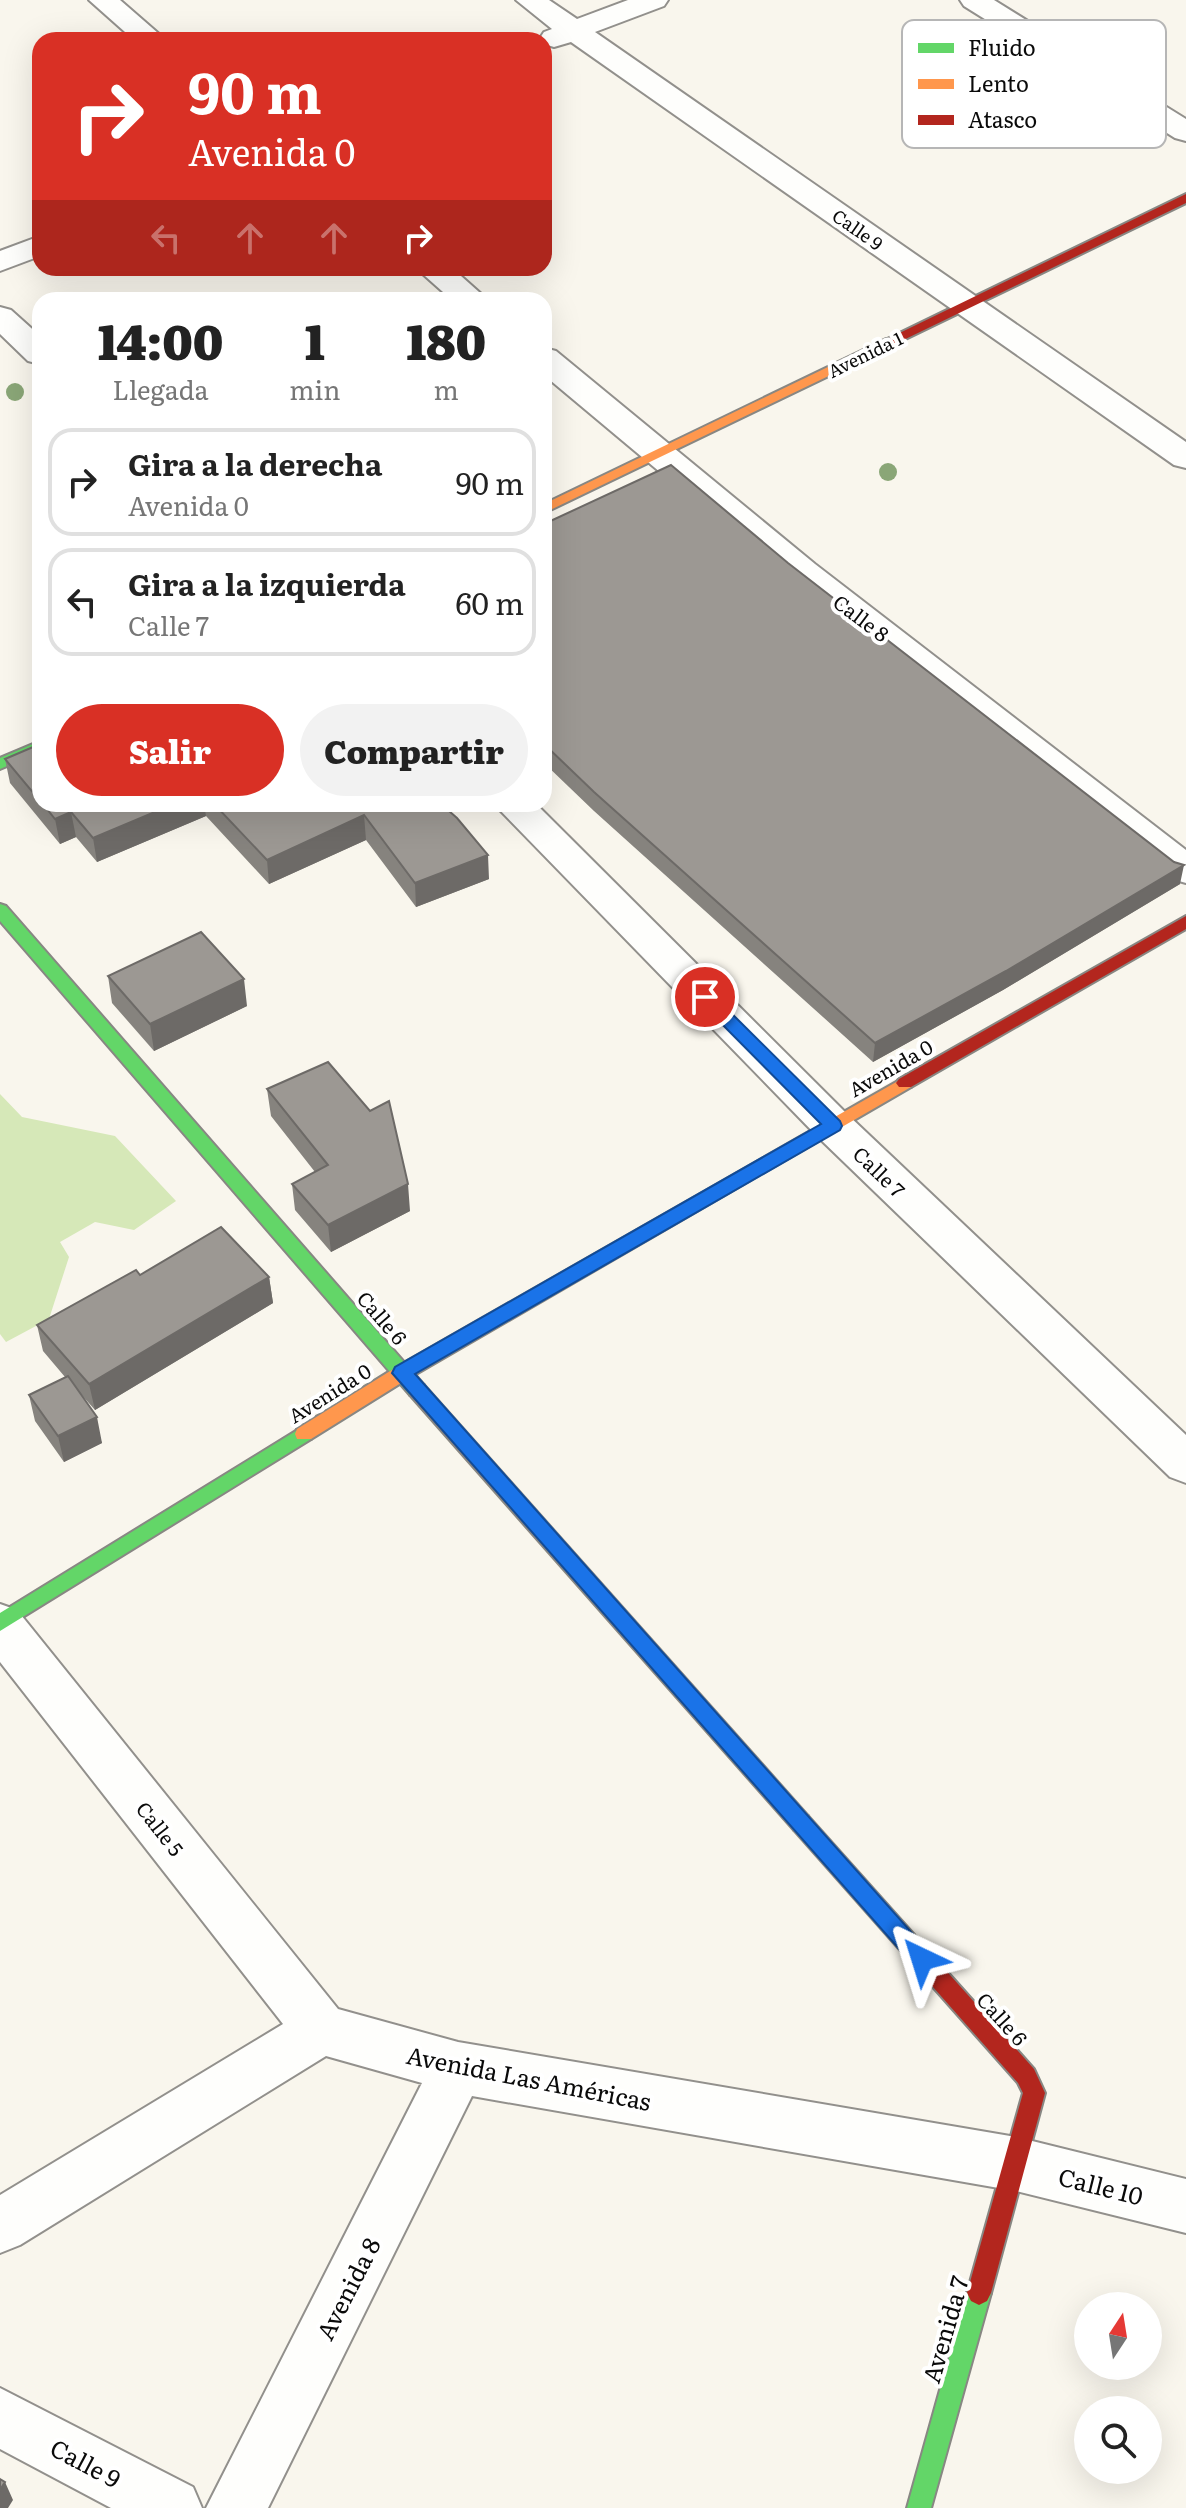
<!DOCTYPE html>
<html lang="es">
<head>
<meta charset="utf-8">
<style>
	:root { --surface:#fff; --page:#f2f2f2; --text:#222; --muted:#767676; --line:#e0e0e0; --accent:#d93025 }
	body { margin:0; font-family:Literata,serif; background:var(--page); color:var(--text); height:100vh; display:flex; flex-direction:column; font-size:30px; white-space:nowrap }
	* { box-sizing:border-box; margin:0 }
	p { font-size:26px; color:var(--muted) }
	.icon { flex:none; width:44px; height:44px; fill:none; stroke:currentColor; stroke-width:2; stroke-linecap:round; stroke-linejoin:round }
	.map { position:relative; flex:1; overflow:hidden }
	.details { position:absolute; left:32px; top:292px; width:520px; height:520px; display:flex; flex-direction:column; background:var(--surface); border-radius:24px; box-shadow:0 8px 32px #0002 }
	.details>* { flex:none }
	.guide { position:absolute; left:32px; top:32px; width:520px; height:244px; border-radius:24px; box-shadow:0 8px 32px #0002; background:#d93025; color:#fff; overflow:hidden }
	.needle { width:52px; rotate:12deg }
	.tools { position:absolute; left:1074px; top:2292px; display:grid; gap:16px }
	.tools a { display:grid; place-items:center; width:88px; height:88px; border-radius:50%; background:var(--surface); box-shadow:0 8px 32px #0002; font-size:40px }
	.pin { position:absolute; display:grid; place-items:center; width:68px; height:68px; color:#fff; margin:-34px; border:4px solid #fff; border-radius:50%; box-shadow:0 2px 8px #0007 }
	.me { position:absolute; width:88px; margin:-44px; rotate:319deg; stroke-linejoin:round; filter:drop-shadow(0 0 6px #0008) }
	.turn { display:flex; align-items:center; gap:28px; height:168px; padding:0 24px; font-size:36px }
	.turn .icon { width:104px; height:104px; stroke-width:2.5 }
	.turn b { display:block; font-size:56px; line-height:68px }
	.lanes { display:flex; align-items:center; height:76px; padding:0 24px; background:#0003; justify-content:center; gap:40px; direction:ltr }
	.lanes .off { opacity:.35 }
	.eta { display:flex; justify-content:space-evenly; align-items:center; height:136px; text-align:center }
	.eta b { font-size:48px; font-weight:800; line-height:56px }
	.primary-button { display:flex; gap:16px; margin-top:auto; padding:16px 24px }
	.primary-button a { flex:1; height:92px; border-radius:48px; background:var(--accent); color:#fff; font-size:32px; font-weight:800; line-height:92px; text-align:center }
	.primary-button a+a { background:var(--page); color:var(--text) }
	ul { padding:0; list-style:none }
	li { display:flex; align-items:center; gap:24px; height:108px; margin:0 16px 12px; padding:0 8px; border:4px solid var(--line); border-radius:24px }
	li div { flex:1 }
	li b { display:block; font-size:30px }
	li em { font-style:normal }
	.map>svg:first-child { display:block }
</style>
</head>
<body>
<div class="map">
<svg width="1186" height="2508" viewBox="0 0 1186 2508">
	<rect width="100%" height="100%" fill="#f9f6ed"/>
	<!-- forest -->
	<path fill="#d6e8b8" d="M0,1094L22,1117L115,1136L176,1201L134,1230L95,1222L60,1242L69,1257L49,1319L6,1342L0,1334Z"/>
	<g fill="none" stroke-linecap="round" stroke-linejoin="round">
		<defs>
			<path id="street" d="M89,0H120L166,40H134Z
				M516,0H549L577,19L628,0H668L664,6L595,32L1186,442V468L1174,465L571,42L554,47L544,44V40L540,38L544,32L552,29Z
				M960,0H994L1186,119V141L1175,138L964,6Z
				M40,236V256L0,271V251Z
				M416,268H452L488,300H452Z
				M0,307L11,310L40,336V364L28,361L0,334Z
				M544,348L556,351L815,564L1186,850V883L1172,879L789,580L544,375Z
				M494,804H536L848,1115L1186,1435V1483L1170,1477L818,1137Z
				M0,1604L17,1610L338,2009L458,2042L1016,2137L1186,2179V2233L1016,2191L472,2096L268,2508H206L422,2083L326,2056L20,2245L0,2253V2195L283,2024L0,1662Z
				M0,2388L193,2487L202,2508H111L0,2449Z"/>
			<path id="fast" d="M40,741V752L0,769V758Z
				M0,904L6,906L424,1385L426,1390L424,1395H410L0,921Z
				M304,1426L311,1429L313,1434L311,1439L0,1631V1613Z
				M979,2281L987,2285L991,2293L931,2508H907L967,2293L971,2285Z"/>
			<path id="slow" d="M886,339L891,340V346L544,513V504Z
				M905,1077L911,1079L914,1083L911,1087L409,1378L311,1439H297L295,1434L297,1429L395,1368Z
				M417,1383L424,1385L808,1816L811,1823L808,1830L801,1832L794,1830L410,1395L408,1390L410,1385Z"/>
			<path id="jam" d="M1186,194V203L891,346H881L879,343Z
				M1186,916V929L911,1087H899L896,1083L899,1079Z
				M801,1814L808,1816L1034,2069L1045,2093L991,2293L987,2301L979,2305L971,2301L967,2293L1023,2093L1018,2083L794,1830L791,1823L794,1816Z"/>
		</defs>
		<!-- street casing -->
		<use href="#street" stroke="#92908c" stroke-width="4"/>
		<!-- fast casing -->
		<use href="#fast" stroke="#888783" stroke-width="4"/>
		<!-- slow casing -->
		<use href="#slow" stroke="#888783" stroke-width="4"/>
		<!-- jam casing -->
		<use href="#jam" stroke="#888783" stroke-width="4"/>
		<!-- street -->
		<use href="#street" fill="#fefefc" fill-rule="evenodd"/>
		<!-- fast -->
		<use href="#fast" fill="#63d668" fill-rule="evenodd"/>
		<!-- slow -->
		<use href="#slow" fill="#ff974d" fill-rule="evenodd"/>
		<!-- jam -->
		<use href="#jam" fill="#b3261e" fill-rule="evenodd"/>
	</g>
	<!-- trees -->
	<g fill="#8aa677">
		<circle cx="15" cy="392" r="9"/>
		<circle cx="888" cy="472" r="9"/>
	</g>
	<!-- wall -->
	<path fill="#86837e" d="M544,524L1180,884L1003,990L873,1062L594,811L544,763Z
		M40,744V804H441L489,879L416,907L366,840L269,884L206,816L97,862L76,837L60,844L10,783L5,759Z
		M108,976L247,1006L154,1051L112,1003Z
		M267,1089L410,1211L331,1252L295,1210L292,1184L315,1172L271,1116Z
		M140,1275L269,1277L273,1303L95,1410L80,1393L102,1443L64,1462L35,1421L29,1395L65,1377L43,1351L37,1325Z"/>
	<!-- shaded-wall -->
	<path fill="#6d6a67" d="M174,804H204L206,816L97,862L93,838Z
		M71,812L76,837L60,844L55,819Z
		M364,815L366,840L269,884L267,860Z
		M488,855L489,879L416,907L415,883Z
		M1184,865L1180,884L1003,990L873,1062L875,1043Z
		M244,979L247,1006L154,1051L150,1024Z
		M408,1184L410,1211L331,1252L328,1225Z
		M269,1277L273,1303L95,1410L89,1384Z
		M97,1417L102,1443L64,1462L58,1436Z
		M5,2482L13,2500L8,2508H0V2490Z"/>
	<!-- building -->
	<path fill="#9c9893" stroke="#6d6a67" stroke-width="2" d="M671,465L788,563L1174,862L1184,865L1006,971L875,1043L594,792L544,744V524Z
		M40,744V801L5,759Z
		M43,804H174L93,838L71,812L55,819Z
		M214,804H441L457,818L488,855L415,883L364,815L267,860Z
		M201,932L244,979L150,1024L108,976Z
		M328,1062L370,1111L389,1101L408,1184L328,1225L292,1184L328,1165L267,1089Z
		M221,1227L269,1277L89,1384L37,1325L136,1270L140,1275Z
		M68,1376L97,1417L58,1436L29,1395Z
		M0,2479L5,2482L0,2490Z"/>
	<!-- route -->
	<path fill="#1a73e8" stroke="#114b97" stroke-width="2" d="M705,991L711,993L840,1121L842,1126L840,1130L415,1374L929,1952L933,1959L929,1966L922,1969L914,1966L392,1373L395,1367L821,1124L699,1001L697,997L699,993Z"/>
	<g text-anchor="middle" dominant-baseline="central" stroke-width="8" stroke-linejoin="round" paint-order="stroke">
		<!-- far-street labels -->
		<g font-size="18" fill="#0a0a0a" stroke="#fff">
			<text transform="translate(858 229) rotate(35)">Calle 9</text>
			<text transform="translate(865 354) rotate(-26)">Avenida 1</text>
		</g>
		<!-- street labels -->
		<g font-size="20" fill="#0a0a0a" stroke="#fff">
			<text transform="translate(862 617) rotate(37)">Calle 8</text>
			<text transform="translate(890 1067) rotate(-30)">Avenida 0</text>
			<text transform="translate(880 1171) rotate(44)">Calle 7</text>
			<text transform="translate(383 1317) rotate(49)">Calle 6</text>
			<text transform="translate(329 1392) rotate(-32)">Avenida 0</text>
			<text transform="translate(161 1828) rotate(52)">Calle 5</text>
			<text transform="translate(1003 2018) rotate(48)">Calle 6</text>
		</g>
		<!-- near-street labels -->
		<g font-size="24" fill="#0a0a0a" stroke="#fff">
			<text transform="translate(529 2077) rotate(11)">Avenida Las Américas</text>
			<text transform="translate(1101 2185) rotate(14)">Calle 10</text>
			<text transform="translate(347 2288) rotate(-63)">Avenida 8</text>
			<text transform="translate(944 2329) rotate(-74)">Avenida 7</text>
			<text transform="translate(86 2462) rotate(28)">Calle 9</text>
		</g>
	</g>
	<!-- legend -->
	<rect x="902" y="20" width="264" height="128" rx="12" fill="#fff" stroke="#b6b6b6" stroke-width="2"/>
	<rect x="918" y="43" width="36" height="10" fill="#63d668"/>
	<rect x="918" y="79" width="36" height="10" fill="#ff974d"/>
	<rect x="918" y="115" width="36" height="10" fill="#b3261e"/>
	<g font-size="22" fill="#0a0a0a">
		<text x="968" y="56">Fluido</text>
		<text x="968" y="92">Lento</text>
		<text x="968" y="128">Atasco</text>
	</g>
</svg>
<div class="tools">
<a><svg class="needle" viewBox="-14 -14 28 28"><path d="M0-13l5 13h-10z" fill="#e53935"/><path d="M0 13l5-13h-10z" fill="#767676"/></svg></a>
<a><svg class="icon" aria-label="search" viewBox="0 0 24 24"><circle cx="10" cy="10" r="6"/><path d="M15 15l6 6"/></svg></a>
</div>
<div class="pin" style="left:705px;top:997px;background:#d93025"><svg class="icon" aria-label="arrive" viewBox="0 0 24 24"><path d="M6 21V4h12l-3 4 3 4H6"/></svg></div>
<svg class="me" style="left:922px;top:1959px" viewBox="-20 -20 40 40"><path d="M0-17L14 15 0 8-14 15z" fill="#1a73e8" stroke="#fff" stroke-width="4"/></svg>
<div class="guide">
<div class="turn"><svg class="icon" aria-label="right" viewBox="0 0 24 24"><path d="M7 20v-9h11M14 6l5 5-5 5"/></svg><div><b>90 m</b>Avenida 0</div></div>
<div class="lanes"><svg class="icon off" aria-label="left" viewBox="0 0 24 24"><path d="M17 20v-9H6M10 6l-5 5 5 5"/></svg><svg class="icon off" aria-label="ahead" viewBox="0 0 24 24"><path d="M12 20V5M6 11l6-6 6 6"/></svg><svg class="icon off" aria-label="ahead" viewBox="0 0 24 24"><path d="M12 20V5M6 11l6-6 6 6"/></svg><svg class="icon" aria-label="right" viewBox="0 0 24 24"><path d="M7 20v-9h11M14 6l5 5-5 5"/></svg></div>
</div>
<section class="details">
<div class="eta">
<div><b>14:00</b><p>Llegada</p></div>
<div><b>1</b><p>min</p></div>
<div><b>180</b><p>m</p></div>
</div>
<ul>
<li><svg class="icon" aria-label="right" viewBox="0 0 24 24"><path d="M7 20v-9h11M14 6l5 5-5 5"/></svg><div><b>Gira a la derecha</b><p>Avenida 0</p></div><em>90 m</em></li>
<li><svg class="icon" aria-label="left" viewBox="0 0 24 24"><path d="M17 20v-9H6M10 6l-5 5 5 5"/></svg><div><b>Gira a la izquierda</b><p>Calle 7</p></div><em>60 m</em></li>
</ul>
<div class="primary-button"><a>Salir</a><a>Compartir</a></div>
</section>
</div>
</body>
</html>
